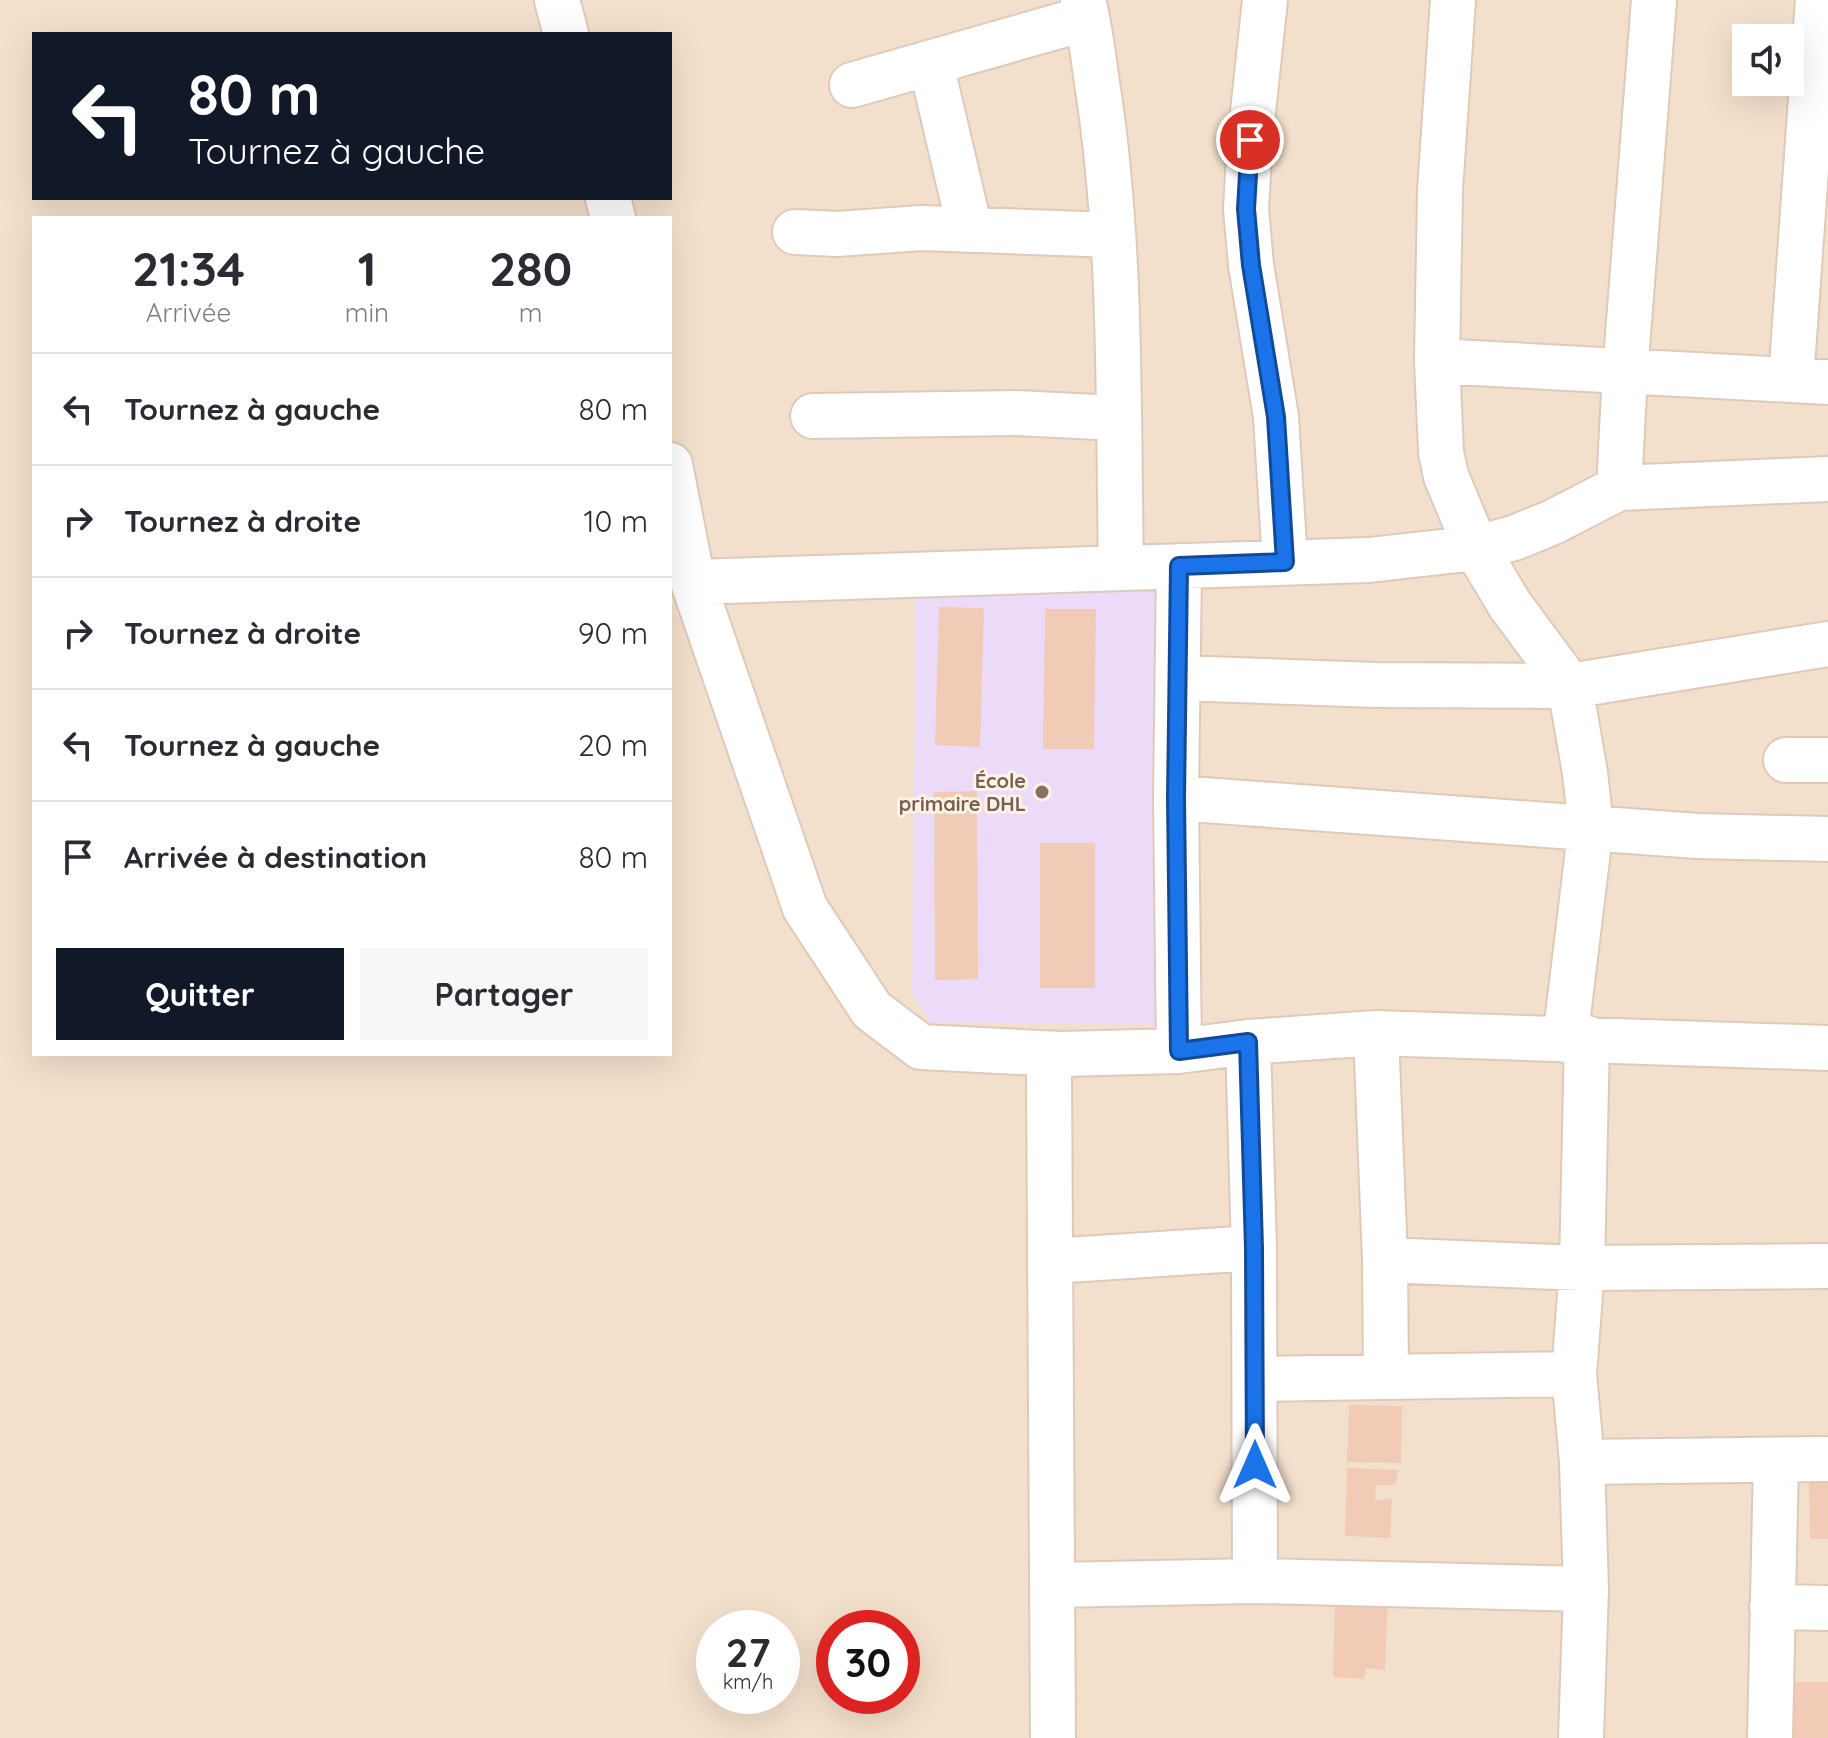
<!DOCTYPE html>
<html lang="fr">
<head>
<meta charset="utf-8">
<style>
	:root { --surface:#fff; --page:#f7f7f7; --text:#2b2b33; --muted:#7c7c81; --line:#e1e1e2; --accent:#111827 }
	body { margin:0; font-family:Quicksand,sans-serif; background:var(--page); color:var(--text); height:100vh; display:flex; flex-direction:column; font-size:30px; white-space:nowrap }
	* { box-sizing:border-box; margin:0 }
	p { font-size:26px; color:var(--muted) }
	.icon { flex:none; width:44px; height:44px; fill:none; stroke:currentColor; stroke-width:2; stroke-linecap:round; stroke-linejoin:round }
	.map { position:relative; flex:1; overflow:hidden }
	.drawer { position:absolute; left:32px; top:216px; width:640px; height:840px; display:flex; flex-direction:column; background:var(--surface); border-radius:0px; box-shadow:0 8px 32px #0002 }
	.drawer>* { flex:none }
	.hud { position:absolute; left:32px; top:32px; width:640px; height:168px; border-radius:0px; box-shadow:0 8px 32px #0002; background:#111827; color:#fff; overflow:hidden }
	.tools { position:absolute; left:1732px; top:24px; display:grid; gap:16px }
	.tools a { display:grid; place-items:center; width:72px; height:72px; border-radius:0px; background:var(--surface); box-shadow:0 8px 32px #0002; font-size:40px }
	.speed { position:absolute; left:696px; top:1610px; display:flex; gap:16px; font-size:40px; font-weight:700; text-align:center }
	.speed>* { display:grid; place-content:center; width:104px; height:104px; border-radius:50%; background:var(--surface); box-shadow:0 8px 32px #0002; line-height:1 }
	.speed small { font-size:20px; font-weight:400 }
	.speed .limit { border:12px solid #d22; background:#fff; color:#111 }
	.pin { position:absolute; display:grid; place-items:center; width:68px; height:68px; color:#fff; margin:-34px; border:4px solid #fff; border-radius:50%; box-shadow:0 2px 8px #0007 }
	.me { position:absolute; width:88px; margin:-44px; rotate:0deg; stroke-linejoin:round; filter:drop-shadow(0 0 6px #0008) }
	.turn { display:flex; align-items:center; gap:28px; height:168px; padding:0 24px; font-size:36px }
	.turn .icon { width:104px; height:104px; stroke-width:2.5 }
	.turn b { display:block; font-size:56px; line-height:68px }
	.eta { display:flex; justify-content:space-evenly; align-items:center; height:136px; text-align:center }
	.eta b { font-size:48px; font-weight:800; line-height:56px }
	.primary-button { display:flex; gap:16px; margin-top:auto; padding:16px 24px }
	.primary-button a { flex:1; height:92px; border-radius:0px; background:var(--accent); color:#fff; font-size:32px; font-weight:800; line-height:92px; text-align:center }
	.primary-button a+a { background:var(--page); color:var(--text) }
	ul { padding:0; list-style:none }
	li { display:flex; align-items:center; gap:24px; height:112px; padding:0 24px; border-top:2px solid var(--line) }
	li div { flex:1 }
	li b { display:block; font-size:30px }
	li em { font-style:normal }
	.map>svg:first-child { display:block }
</style>
</head>
<body>
<div class="map">
<svg width="1828" height="1738" viewBox="0 0 1828 1738">
	<rect width="100%" height="100%" fill="#fcefde"/>
	<!-- residential -->
	<path fill="#f3e0cc" fill-rule="evenodd" d="M0,0H1828V1738H0ZM34,34H670V198H34ZM1746,38H1790V82H1746ZM34,218H670V1054H34ZM714,1628H782V1696H714ZM834,1628H902V1696H834Z"/>
	<!-- education -->
	<path fill="#ecdbf8" d="M916,576L1150,579L1170,592L1168,1025L931,1023L912,993Z"/>
	<!-- building -->
	<path fill="#f1cbb6" d="M939,607L984,608L980,747L935,745Z
		M1045,609H1096L1094,749H1043Z
		M977,791L978,979L935,980L934,792Z
		M1040,843H1095V988H1040Z
		M1349,1405L1402,1406L1401,1463L1347,1462Z
		M1347,1468L1398,1470L1395,1485H1376L1375,1500L1392,1499L1390,1538L1345,1536Z
		M1809,1479H1828V1539H1810Z
		M1388,1597L1385,1670L1366,1668L1364,1679L1333,1677L1335,1598Z
		M1786,1682H1828V1738H1789Z"/>
	<g fill="none" stroke-linecap="round" stroke-linejoin="round">
		<defs>
			<path id="minor" d="M557,0L566,34
				M1083,0C1091,31 1094,64 1099,96C1122,252 1118,411 1121,568
				M1265,0L1250,140L1246,209L1251,265L1276,417L1285,562
				M1453,0L1440,190L1437,361L1441,452L1446,476L1476,548L1510,605L1570,686L1585,773L1591,826L1565,1040
				M931,64L970,230
				M852,85L1087,18
				M608,198L613,218
				M795,232L837,234L922,228L1113,235
				M1437,361L1828,382
				M1791,380L1818,0
				M813,416L1017,413L1118,418
				M670,465L693,582L805,908L872,1010L921,1047L1061,1054L1179,1051L1248,1042L1376,1033L1828,1048
				M1619,488L1625,373L1654,0
				M693,582L1369,560L1476,548L1514,538L1553,522L1619,488L1828,479
				M1179,678L1377,685L1570,686L1828,644
				M1786,760H1828
				M1176,798L1698,836L1828,839
				M1376,1033L1385,1260L1386,1375
				M1248,1042L1254,1248L1255,1581
				M1179,1051L1176,798L1179,566
				M1385,1260L1582,1268L1828,1266
				M1051,1261L1254,1248
				M1256,1379L1574,1374
				M1582,1462L1828,1459
				M1053,1585L1255,1581L1586,1589
				M1772,1607L1828,1608
				M1053,1738L1049,1076L1051,1063L1061,1054
				M1581,1738L1586,1589L1582,1462L1574,1374L1582,1268L1587,1038
				M1770,1738L1776,1460"/>
		</defs>
		<!-- minor casing -->
		<use href="#minor" stroke="#dfcaba" stroke-width="48"/>
		<!-- minor -->
		<use href="#minor" stroke="#fff" stroke-width="44"/>
	</g>
	<g fill="none" stroke-linecap="round" stroke-linejoin="round">
		<defs>
			<path id="route" d="M1250,140L1246,209L1251,265L1276,417L1285,562L1179,566L1176,798L1179,1051L1248,1042L1254,1248L1255,1465"/>
		</defs>
		<!-- route casing -->
		<use href="#route" stroke="#114b97" stroke-width="20"/>
		<!-- route -->
		<use href="#route" stroke="#1a73e8" stroke-width="14"/>
	</g>
	<!-- markers -->
	<circle fill="#8d6e63" stroke="#fff3e4" stroke-width="3" cx="1042" cy="792" r="8"/>
	<g text-anchor="middle" dominant-baseline="central" stroke-width="6" stroke-linejoin="round" paint-order="stroke">
		<!-- education labels -->
		<g font-size="20" font-weight="bold" fill="#785e54" stroke="#fff3e4" text-anchor="end">
			<text x="1026" y="780">École<tspan x="1026" dy="23">primaire DHL</tspan></text>
		</g>
	</g>
</svg>
<div class="tools">
<a><svg class="icon" aria-label="sound" viewBox="0 0 24 24"><path d="M4 9h4l5-4v14l-5-4H4zM17 9q2 3 0 6"/></svg></a>
</div>
<div class="speed"><div>27<small>km/h</small></div><div class="limit">30</div></div>
<div class="pin" style="left:1250px;top:140px;background:#d93025"><svg class="icon" aria-label="arrive" viewBox="0 0 24 24"><path d="M6 21V4h12l-3 4 3 4H6"/></svg></div>
<svg class="me" style="left:1255px;top:1465px" viewBox="-20 -20 40 40"><path d="M0-17L14 15 0 8-14 15z" fill="#1a73e8" stroke="#fff" stroke-width="4"/></svg>
<div class="hud">
<div class="turn"><svg class="icon" aria-label="left" viewBox="0 0 24 24"><path d="M17 20v-9H6M10 6l-5 5 5 5"/></svg><div><b>80 m</b>Tournez à gauche</div></div>
</div>
<section class="drawer">
<div class="eta">
<div><b>21:34</b><p>Arrivée</p></div>
<div><b>1</b><p>min</p></div>
<div><b>280</b><p>m</p></div>
</div>
<ul>
<li><svg class="icon" aria-label="left" viewBox="0 0 24 24"><path d="M17 20v-9H6M10 6l-5 5 5 5"/></svg><div><b>Tournez à gauche</b></div><em>80 m</em></li>
<li><svg class="icon" aria-label="right" viewBox="0 0 24 24"><path d="M7 20v-9h11M14 6l5 5-5 5"/></svg><div><b>Tournez à droite</b></div><em>10 m</em></li>
<li><svg class="icon" aria-label="right" viewBox="0 0 24 24"><path d="M7 20v-9h11M14 6l5 5-5 5"/></svg><div><b>Tournez à droite</b></div><em>90 m</em></li>
<li><svg class="icon" aria-label="left" viewBox="0 0 24 24"><path d="M17 20v-9H6M10 6l-5 5 5 5"/></svg><div><b>Tournez à gauche</b></div><em>20 m</em></li>
<li><svg class="icon" aria-label="arrive" viewBox="0 0 24 24"><path d="M6 21V4h12l-3 4 3 4H6"/></svg><div><b>Arrivée à destination</b></div><em>80 m</em></li>
</ul>
<div class="primary-button"><a>Quitter</a><a>Partager</a></div>
</section>
</div>
</body>
</html>
